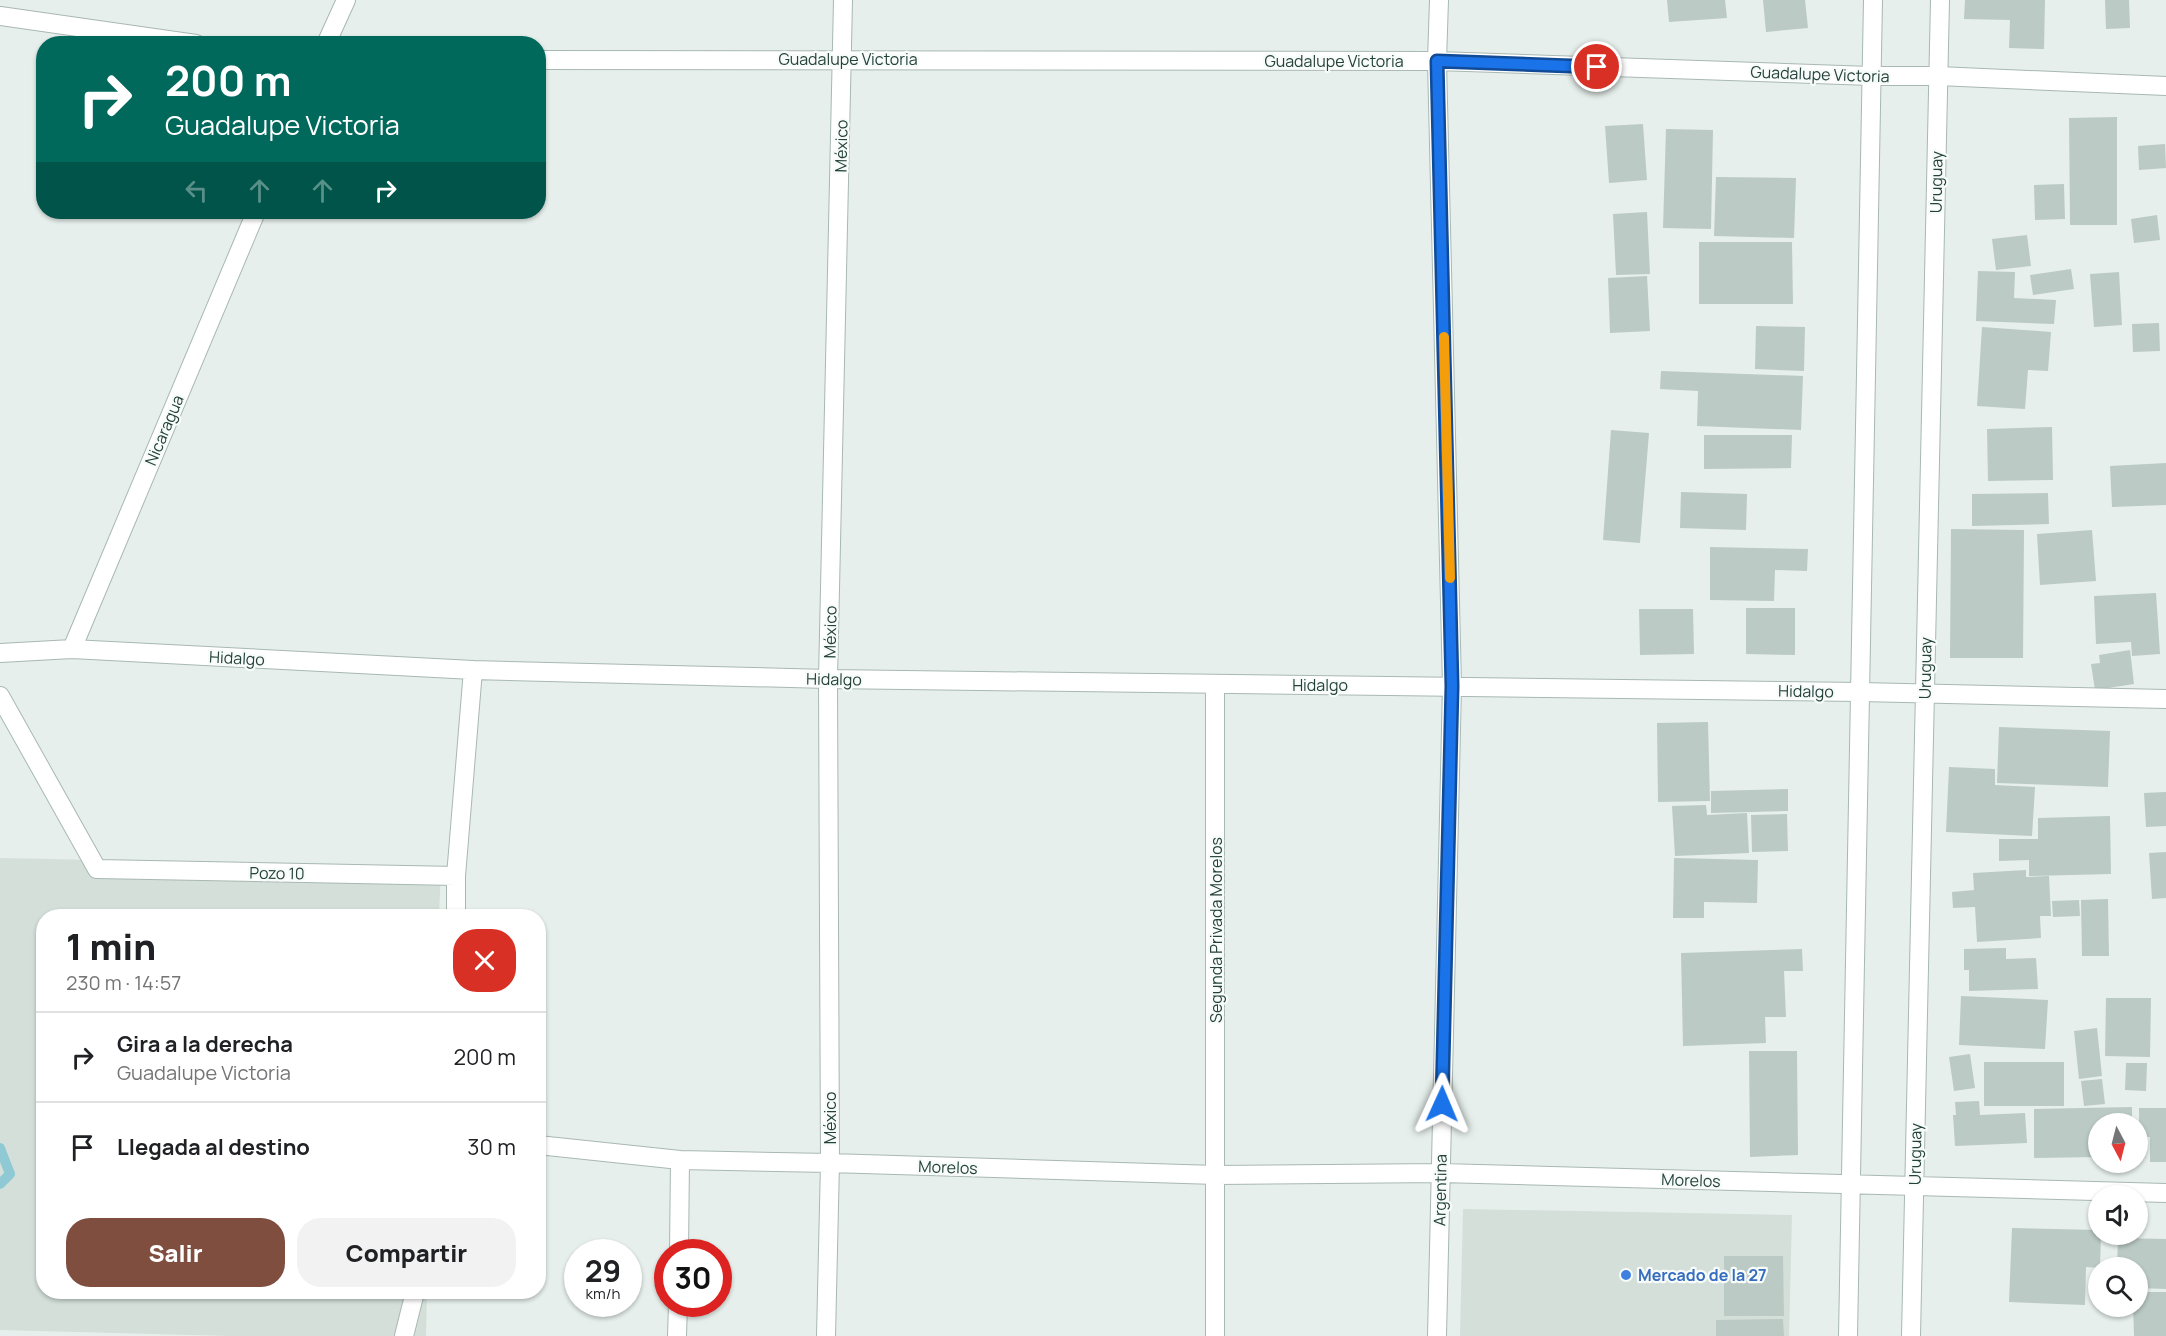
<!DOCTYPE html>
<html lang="es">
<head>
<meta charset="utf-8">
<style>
	:root { --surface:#fff; --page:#f2f2f2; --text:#202124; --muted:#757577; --line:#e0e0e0; --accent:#7f4e3f }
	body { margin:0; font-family:Manrope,sans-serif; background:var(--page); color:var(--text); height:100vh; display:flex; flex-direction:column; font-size:22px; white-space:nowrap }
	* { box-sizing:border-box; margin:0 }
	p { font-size:20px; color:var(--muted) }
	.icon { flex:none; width:33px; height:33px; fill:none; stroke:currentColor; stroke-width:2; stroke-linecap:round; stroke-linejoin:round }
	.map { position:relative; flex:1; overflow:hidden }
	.panel { position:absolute; left:36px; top:909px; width:510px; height:390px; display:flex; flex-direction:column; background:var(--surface); border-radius:24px; box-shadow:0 2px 4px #0004 }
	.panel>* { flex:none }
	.guide { position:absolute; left:36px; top:36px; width:510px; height:183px; border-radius:24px; box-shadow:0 2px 4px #0004; background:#00695c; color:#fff; overflow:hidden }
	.needle { width:39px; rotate:173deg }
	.fabs { position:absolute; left:2088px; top:1113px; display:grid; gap:12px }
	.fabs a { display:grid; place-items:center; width:60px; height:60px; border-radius:50%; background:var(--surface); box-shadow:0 2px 4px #0004; font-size:30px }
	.speed { position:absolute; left:564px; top:1239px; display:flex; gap:12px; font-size:30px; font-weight:700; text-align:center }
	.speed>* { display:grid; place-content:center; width:78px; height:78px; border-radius:50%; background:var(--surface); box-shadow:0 2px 4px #0004; line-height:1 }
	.speed small { font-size:15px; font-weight:400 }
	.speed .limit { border:9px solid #d22; background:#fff; color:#111 }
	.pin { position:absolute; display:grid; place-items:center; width:51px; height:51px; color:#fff; margin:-26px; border:3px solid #fff; border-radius:50%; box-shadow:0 2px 6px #0007 }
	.me { position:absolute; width:66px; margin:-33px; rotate:1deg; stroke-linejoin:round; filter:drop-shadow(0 0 4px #0008) }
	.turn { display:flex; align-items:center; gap:21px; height:126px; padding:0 30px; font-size:27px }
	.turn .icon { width:78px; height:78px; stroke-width:2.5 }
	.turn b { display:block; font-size:42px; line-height:51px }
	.lanes { display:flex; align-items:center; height:57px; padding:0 30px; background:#0003; justify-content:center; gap:30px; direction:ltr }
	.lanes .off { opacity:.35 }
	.round { display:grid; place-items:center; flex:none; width:63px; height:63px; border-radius:24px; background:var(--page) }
	.overview { display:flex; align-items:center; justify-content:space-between; height:102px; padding:0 30px }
	h1 { font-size:36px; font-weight:800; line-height:45px }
	.action { display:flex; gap:12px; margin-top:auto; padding:12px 30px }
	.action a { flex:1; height:69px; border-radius:24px; background:var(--accent); color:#fff; font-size:24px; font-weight:800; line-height:69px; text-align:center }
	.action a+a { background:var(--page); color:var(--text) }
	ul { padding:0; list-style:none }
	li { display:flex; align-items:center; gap:18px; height:90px; padding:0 30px; border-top:2px solid var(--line) }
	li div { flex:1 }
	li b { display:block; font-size:22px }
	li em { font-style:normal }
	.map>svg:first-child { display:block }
</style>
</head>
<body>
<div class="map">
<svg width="2166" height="1336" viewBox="0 0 2166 1336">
	<rect width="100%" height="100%" fill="#e6efeb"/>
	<!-- built -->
	<path fill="#d4dfda" d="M0,858L441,867L439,916H44V1292H427L426,1336H230L0,1330Z
		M1463,1209L1792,1215L1789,1336H1460Z"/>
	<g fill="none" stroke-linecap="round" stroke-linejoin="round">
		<!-- stream -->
		<path stroke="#8ec9d4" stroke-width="10" d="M0,1148L10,1174L0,1184"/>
	</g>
	<!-- building -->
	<path fill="#bbcac4" d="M1667,0H1725L1727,18L1669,22Z
		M1763,0H1805L1808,28L1766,32Z
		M1965,0H2045L2044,49L2009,48L2010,20L1964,19Z
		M2105,0H2129L2130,28L2106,29Z
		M2117,117V225H2070L2069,118Z
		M1643,124L1647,180L1609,183L1605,126Z
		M1666,129L1713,130L1711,229L1663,228Z
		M2165,144L2166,168L2139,170L2138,146Z
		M1716,177L1796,178L1794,238L1714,236Z
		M2064,184L2065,219L2035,220L2034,185Z
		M1647,212L1650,274L1616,275L1613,214Z
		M2157,215L2160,240L2134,243L2131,219Z
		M2027,235L2031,266L1996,270L1992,239Z
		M1699,242H1792L1793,304H1699Z
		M2071,269L2074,289L2033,295L2030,275Z
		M1978,271L2015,272L2014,298L2056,300L2054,324L1976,321Z
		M2119,272L2122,325L2094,327L2090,274Z
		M1647,276L1650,331L1610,333L1608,278Z
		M2159,323L2160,351L2133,352L2132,324Z
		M1756,326L1805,327L1804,371L1755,369Z
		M1982,327L2051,332L2048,371L2028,370L2025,409L1977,406Z
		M1661,371L1803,376L1801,430L1697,426L1698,391L1660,389Z
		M2052,427L2053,480L1988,481L1987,429Z
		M1611,430L1649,433L1640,543L1603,540Z
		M1704,435H1792L1791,468L1704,469Z
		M2166,463V505L2112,507L2110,466Z
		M1681,492L1747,494L1746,530L1680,528Z
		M2048,493L2049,524L1972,526V494Z
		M1951,529L2024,530L2023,658H1950Z
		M2092,530L2096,581L2040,585L2037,534Z
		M1710,547L1808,549L1807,571L1775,570L1774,601L1710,600Z
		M2156,593L2160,654L2132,656L2131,642L2096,644L2094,596Z
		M1746,608H1795V655L1746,654Z
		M1639,609H1693L1694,654L1640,655Z
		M2130,650L2134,684L2095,690L2091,664L2100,663L2099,655Z
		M1708,722L1710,801L1658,802L1657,723Z
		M1999,727L2110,731L2108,787L1997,783Z
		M1949,767L1995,769V785L2035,787L2032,836L1946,832Z
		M1788,789V811L1711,813V791Z
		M2166,792V826L2146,827L2144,793Z
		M1706,805L1707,815L1747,813L1749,853L1675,856L1672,806Z
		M1787,814L1788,851L1752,852L1751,815Z
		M2110,816L2111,874L2029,876V860L1999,861V839H2038V818Z
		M2166,852V898L2152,899L2149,853Z
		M1674,858L1758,860L1757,903L1704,902V918H1673Z
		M2026,870V877L2049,876L2051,916H2040L2041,938L1977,942L1975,907L1953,908L1952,892L1974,890L1973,873Z
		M2108,899L2109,956H2082L2081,900Z
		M2079,900L2080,916L2053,917L2052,901Z
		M2006,948V959L2036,958L2038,989L1969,991V970H1964V949Z
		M1802,949L1803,971H1784L1786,1017H1765L1766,1043L1683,1046L1681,953Z
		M1961,996L2048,1000L2045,1049L1959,1045Z
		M2106,998H2151L2150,1057L2105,1056Z
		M2097,1028L2102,1076L2079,1079L2074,1031Z
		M1749,1051H1797L1798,1155L1750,1157Z
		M1970,1054L1975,1088L1954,1091L1949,1057Z
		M1984,1062H2064V1106H1984Z
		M2126,1063H2147L2146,1091L2125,1090Z
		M2102,1079L2105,1104L2084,1106L2081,1081Z
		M1979,1101L1980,1115L2025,1113L2027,1143L1955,1146L1953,1115H1956L1955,1102Z
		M2132,1107V1124H2098V1157L2034,1158V1109Z
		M2139,1108H2166V1162H2150V1137H2139Z
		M2012,1228L2098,1230V1234H2101L2100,1268L2086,1267L2085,1305L2009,1302Z
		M2118,1238L2166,1239V1289L2138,1288V1268H2117Z
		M1724,1256H1783L1784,1316H1724Z
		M2138,1292H2166V1336H2134L2133,1306H2138Z
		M1783,1319L1784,1336H1716V1320Z"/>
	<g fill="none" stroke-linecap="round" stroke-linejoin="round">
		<defs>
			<path id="minor" d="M0,16L196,44
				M326,44L346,0
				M538,60L1437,61L1871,76H1938L2166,86
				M72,649L256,212
				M0,653L72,649L473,670L828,679L1861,692L2166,699
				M0,696L97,869L456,876
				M456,916V876L473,670
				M538,1145L680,1160L830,1163L1216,1175L1441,1173L2166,1193
				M679,1252L680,1160
				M404,1336L415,1292
				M677,1336L678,1304
				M826,1336L830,1163L828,679L843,0
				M1215,1336V685
				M1437,1336L1452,686L1437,61L1439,0
				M1848,1336L1873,0
				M1911,1336L1940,0"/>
		</defs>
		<!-- minor casing -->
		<use href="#minor" stroke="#a8b8b2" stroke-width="20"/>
		<!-- minor -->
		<use href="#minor" stroke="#fff" stroke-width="18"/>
	</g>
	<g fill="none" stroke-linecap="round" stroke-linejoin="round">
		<defs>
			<path id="route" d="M1442,1104L1452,686L1437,61L1597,67"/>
		</defs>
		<!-- route casing -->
		<use href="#route" stroke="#114b97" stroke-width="15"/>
		<!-- route -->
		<use href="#route" stroke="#1a73e8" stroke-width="10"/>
		<!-- slow -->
		<path stroke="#f59e0b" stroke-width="10" d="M1444,337L1450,578"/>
	</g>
	<!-- markers -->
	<circle fill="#3f7fe0" stroke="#f7fbf9" stroke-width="2" cx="1626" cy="1275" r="6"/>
	<g text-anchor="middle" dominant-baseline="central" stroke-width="4.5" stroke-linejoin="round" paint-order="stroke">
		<!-- street labels -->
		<g font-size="16" fill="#24423a" stroke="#f7fbf9">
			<text x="848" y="59">Guadalupe Victoria</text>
			<text x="1334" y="61">Guadalupe Victoria</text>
			<text transform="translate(1820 74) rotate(2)">Guadalupe Victoria</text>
			<text transform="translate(841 146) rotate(-89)">México</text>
			<text transform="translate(1936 182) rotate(-89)">Uruguay</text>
			<text transform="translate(164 430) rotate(-67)">Nicaragua</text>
			<text transform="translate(830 632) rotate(-89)">México</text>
			<text transform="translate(237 658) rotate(3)">Hidalgo</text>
			<text transform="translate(1925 668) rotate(-89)">Uruguay</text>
			<text transform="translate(834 679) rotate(1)">Hidalgo</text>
			<text x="1320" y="685">Hidalgo</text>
			<text transform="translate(1806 691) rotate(1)">Hidalgo</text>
			<text transform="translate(277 873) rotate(1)">Pozo 10</text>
			<text transform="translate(1216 930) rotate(-90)">Segunda Privada Morelos</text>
			<text transform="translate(830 1118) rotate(-90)">México</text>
			<text transform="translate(1915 1154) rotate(-89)">Uruguay</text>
			<text transform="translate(948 1167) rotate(2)">Morelos</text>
			<text transform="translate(1691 1180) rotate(2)">Morelos</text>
			<text transform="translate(1440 1190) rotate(-89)">Argentina</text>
		</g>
		<!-- shop labels -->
		<g font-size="16" font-weight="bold" fill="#366cbe" stroke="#f7fbf9" text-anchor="start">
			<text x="1638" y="1275">Mercado de la 27</text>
		</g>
	</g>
</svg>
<div class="fabs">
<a><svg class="needle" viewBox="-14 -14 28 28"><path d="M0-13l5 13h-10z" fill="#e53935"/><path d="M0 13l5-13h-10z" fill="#757577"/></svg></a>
<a><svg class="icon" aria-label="sound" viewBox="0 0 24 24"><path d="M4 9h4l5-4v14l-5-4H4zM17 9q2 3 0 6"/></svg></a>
<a><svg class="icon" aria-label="search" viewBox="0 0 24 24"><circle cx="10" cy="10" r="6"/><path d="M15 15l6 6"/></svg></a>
</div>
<div class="speed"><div>29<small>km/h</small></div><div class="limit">30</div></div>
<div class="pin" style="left:1597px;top:67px;background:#d93025"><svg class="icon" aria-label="arrive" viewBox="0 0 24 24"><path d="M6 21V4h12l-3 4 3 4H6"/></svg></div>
<svg class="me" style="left:1442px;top:1104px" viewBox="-20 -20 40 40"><path d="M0-17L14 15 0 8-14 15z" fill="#1a73e8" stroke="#fff" stroke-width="4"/></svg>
<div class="guide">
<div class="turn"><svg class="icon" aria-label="right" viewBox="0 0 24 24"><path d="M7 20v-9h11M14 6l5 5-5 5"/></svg><div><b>200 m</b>Guadalupe Victoria</div></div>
<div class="lanes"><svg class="icon off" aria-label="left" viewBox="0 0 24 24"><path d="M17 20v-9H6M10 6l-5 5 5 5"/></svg><svg class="icon off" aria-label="ahead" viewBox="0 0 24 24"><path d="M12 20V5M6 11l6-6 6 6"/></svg><svg class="icon off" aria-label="ahead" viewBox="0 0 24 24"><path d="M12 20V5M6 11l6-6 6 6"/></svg><svg class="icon" aria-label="right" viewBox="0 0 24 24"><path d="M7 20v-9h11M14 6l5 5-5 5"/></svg></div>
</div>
<section class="panel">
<div class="overview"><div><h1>1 min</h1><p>230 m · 14:57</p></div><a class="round" style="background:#d93025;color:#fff"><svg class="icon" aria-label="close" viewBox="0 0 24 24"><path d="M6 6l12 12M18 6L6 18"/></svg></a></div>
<ul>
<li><svg class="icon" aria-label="right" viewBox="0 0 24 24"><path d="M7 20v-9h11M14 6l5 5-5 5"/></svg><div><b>Gira a la derecha</b><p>Guadalupe Victoria</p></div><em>200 m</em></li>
<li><svg class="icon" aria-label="arrive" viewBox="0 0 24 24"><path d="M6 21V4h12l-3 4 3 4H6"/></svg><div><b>Llegada al destino</b></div><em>30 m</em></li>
</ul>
<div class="action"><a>Salir</a><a>Compartir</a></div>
</section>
</div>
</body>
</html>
